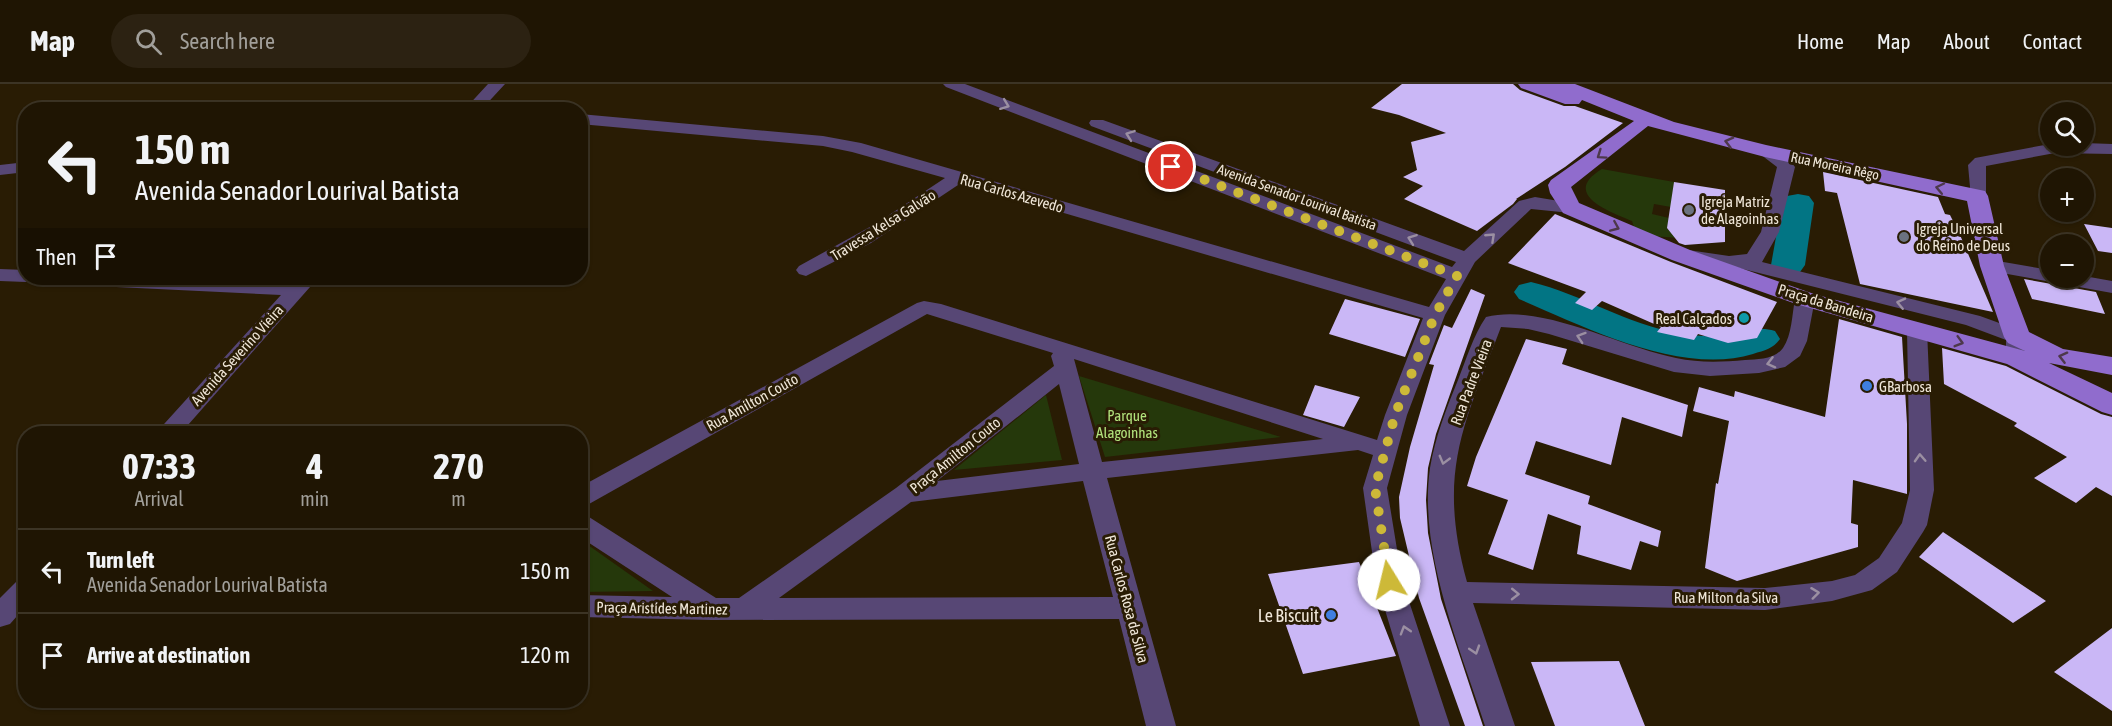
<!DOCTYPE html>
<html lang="en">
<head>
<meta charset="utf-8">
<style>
	:root { --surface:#1f1503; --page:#2c2212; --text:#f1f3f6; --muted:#a19f9a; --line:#3c3425 }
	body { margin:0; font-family:"Asap Condensed",sans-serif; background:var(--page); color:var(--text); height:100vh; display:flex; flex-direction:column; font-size:22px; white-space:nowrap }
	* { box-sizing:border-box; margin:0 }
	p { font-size:20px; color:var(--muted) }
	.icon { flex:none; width:33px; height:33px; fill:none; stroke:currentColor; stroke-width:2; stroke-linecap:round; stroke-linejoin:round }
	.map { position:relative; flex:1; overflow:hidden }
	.sheet { position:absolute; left:18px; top:342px; width:570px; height:282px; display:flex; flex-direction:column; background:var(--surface); border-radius:24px; box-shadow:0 2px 4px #0004,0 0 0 2px var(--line) }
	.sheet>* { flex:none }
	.hud { position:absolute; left:18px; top:18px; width:570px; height:183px; border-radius:24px; box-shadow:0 2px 4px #0004,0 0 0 2px var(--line); background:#1f1503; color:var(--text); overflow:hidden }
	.buttons { position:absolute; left:2040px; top:18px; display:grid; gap:12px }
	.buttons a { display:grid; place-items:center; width:54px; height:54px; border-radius:50%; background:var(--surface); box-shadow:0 2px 4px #0004,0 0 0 2px var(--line); font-size:30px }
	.pin { position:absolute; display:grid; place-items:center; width:51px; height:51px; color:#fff; margin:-26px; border:3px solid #fff; border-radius:50%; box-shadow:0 2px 6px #0007 }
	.me { position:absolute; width:66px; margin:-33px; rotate:351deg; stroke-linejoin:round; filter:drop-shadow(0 0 4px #0008) }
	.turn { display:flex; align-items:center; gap:21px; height:126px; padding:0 18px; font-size:27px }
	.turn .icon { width:78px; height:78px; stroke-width:2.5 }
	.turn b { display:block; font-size:42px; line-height:51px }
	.then { display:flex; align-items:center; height:57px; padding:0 18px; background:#0003; gap:12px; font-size:22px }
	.eta { display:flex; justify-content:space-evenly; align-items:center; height:102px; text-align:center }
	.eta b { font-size:36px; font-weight:700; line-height:42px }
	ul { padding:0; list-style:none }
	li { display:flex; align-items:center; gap:18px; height:84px; padding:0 18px; border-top:2px solid var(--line) }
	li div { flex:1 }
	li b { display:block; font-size:22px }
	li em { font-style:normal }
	header { display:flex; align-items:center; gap:36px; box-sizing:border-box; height:84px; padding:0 30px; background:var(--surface); border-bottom:2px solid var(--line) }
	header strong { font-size:28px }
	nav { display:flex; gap:33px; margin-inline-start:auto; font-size:21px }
	.search { width:420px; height:54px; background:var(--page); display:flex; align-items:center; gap:15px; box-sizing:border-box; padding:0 21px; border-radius:33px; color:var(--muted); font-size:22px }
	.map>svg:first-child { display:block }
</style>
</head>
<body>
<header>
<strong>Map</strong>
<div class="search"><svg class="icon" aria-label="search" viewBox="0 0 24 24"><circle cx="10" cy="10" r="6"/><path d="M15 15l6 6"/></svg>Search here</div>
<nav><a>Home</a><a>Map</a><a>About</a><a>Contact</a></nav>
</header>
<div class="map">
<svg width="2112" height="642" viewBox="0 0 2112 642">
	<rect width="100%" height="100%" fill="#291c04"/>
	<!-- green -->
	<path fill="#25380b" d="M1602,85L1674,98L1671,123L1654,120L1652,130L1669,134L1667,145L1680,154L1651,152L1634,143L1632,137C1610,128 1560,110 1602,85Z
		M1079,292L1281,353L1105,373Z
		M1046,311L1062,376L954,386Z
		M581,456L653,507L581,508Z"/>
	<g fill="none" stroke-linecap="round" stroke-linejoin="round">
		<!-- river -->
		<path fill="#027584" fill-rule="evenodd" d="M1798,110L1809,112L1814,119L1805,181L1800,188L1788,191L1776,188L1771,181L1782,119L1787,112Z
			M1531,198C1582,210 1627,241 1679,249C1697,252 1717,254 1735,251C1752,248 1757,242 1775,247L1780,255C1773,265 1765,266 1753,270C1681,292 1585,243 1519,215L1514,208L1519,201Z"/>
	</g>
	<!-- building -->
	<path fill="#cab7f6" d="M1402,0H1513L1520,6L1564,22H1575L1623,39L1565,83L1516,115H1517L1513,120L1477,147L1404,115L1423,102L1403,93L1417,86L1411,58L1446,49L1399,31L1371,24Z
		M1823,88L1938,113L1945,130L1950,131L1960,151L1993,228L1860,200L1837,109L1825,107Z
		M1674,98L1725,106V158L1685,161L1679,159L1667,144Z
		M1555,130L1671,178L1777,218L1757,254L1728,259L1698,250L1694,256L1657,248L1661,243L1602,217L1592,226L1575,219L1586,208L1508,179Z
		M2084,140L2112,144V169L2098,167Z
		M2024,195L2096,208L2105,230L2032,215Z
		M1471,205L1485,211L1436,350L1428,384L1426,416L1428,449L1441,515L1483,642H1465L1419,514L1400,434L1399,413L1410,363L1434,281L1429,280L1444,241L1452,244Z
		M1345,215L1420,235L1405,273L1329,250Z
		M1839,235L1902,253L1907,340V410L1853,396L1851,439L1858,441V463L1737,497L1705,484L1716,399L1718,400L1729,337L1693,327L1699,303L1734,313L1735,307L1825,333Z
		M1526,255L1567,265L1562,280L1688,321L1682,353L1622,333L1611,381L1536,357L1525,390L1590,412L1588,420L1661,447L1658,463L1640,457L1631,486L1577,470L1581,442L1548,430L1533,486L1488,470L1508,416L1467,402L1476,373Z
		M1942,264L2006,282L2101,330L2112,333V412L2096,403L2076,419L2034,394L2067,373L2014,342L2017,339L1944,300Z
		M1315,301L1360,313L1344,343L1303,331Z
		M1943,448L2046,517L2013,539L1919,473Z
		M1359,478L1396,572L1303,590L1268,490Z
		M2112,544V627L2054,588Z
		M1619,577L1645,642H1555L1531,578Z"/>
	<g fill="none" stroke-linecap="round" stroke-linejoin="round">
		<!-- minor -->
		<path fill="#574775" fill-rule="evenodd" d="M488,0H505L481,26H464Z
			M943,0H965L1452,183L1456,178L1091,42L1089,39L1091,36H1103L1464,167L1519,117L1535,113L1577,120L1580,124L1577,128L1571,129L1531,125L1475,178L1445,231L1407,331L1387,404L1402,496L1450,642H1420L1376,496L1363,404L1373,371L1358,366L1107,394L1176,642H1146L1119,535L712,536L580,533V511L672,513L580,453V431L589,433L716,514H739L896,404L1054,282L1051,272L1053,269L927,230L589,420L580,423V403L917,219L924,217L941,220L1377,356L1385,331L1423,234L961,99L871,159L806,192L799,190L796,186L799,182L877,139L945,94L852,68L823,62L580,40V30L823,52L861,59L1429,223L1446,195L946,3ZM1074,275L1323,355L1102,378ZM1059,300L1079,380L937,397ZM1083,397L1113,513L779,514L911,418Z
			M2084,59L2112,60V70L2055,69L1986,82V112L1983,116H1971L1968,112L1970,103L1968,81L1975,74L2050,60L2084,62Z
			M1765,62L1787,73L1795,83L1779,148L1762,178L1980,232L2024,248C2029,255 2029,265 2025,272L2017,274L2009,272L2006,267V256L1966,241L1735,183L1681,176L1678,172L1681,168L1688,166L1729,172L1747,170L1761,148L1777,83L1756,67L1759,63Z
			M26,78V88L0,91V81Z
			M1992,176L2050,186V194L2084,192L2112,197V209L1985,186L1982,182L1985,178Z
			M0,185L26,186V194H35L26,198L0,197Z
			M44,194H164L292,200L298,194H318L180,350H155L281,211L54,200L47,198Z
			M1805,209L1812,211L1815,215L1807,257L1800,272L1785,283L1759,289L1710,292L1674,288L1549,250L1528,245L1501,243C1463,342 1437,389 1467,498L1765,504L1832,497L1855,491L1879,474L1902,439L1910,406L1907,246L1910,241L1917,240L1924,241L1927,246L1934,406L1927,441L1923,448L1897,488L1872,506L1832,517L1765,526L1473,519L1515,642H1485C1460,563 1418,468 1430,384C1435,354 1446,325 1458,296C1466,276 1473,252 1486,233C1542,219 1620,263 1676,274C1699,279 1722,278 1745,276C1758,275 1774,276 1783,264C1792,251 1792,230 1795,215L1798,211Z
			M26,494V522L10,540L0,543V514L17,497Z"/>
		<!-- major -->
		<path fill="#906ccd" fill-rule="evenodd" d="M1518,0H1575L1674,38L1766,61L1985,107L1988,112L2004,182L2029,248L2063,265L2112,273V291L2049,279L2112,309V331L2102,328L2007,280L1796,220L1672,176L1563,129L1550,109L1548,101L1551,96L1634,37L1582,16L1579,20H1565L1521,4ZM1648,42L1765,73L1967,117L1980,182L2004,253L2008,259L2025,267L1814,210L1690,166L1579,119L1571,103Z"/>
	</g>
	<!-- one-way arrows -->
	<defs><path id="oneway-chevron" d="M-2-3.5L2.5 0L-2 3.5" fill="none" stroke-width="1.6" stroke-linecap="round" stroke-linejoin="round" transform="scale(1.5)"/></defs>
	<g stroke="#9b8fa2">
		<use href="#oneway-chevron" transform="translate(1005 21) rotate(21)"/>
		<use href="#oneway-chevron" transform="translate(1130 51) rotate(-160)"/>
		<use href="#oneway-chevron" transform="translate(1491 153) rotate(-43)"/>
		<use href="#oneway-chevron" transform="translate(1412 155) rotate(-160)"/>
		<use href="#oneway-chevron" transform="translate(1901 219) rotate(-167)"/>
		<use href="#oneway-chevron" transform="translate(1581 253) rotate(-162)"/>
		<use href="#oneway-chevron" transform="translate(1771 279) rotate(166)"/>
		<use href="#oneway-chevron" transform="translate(1920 374) rotate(-93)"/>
		<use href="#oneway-chevron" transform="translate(1444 376) rotate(105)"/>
		<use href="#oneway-chevron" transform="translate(1815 509) rotate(-7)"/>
		<use href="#oneway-chevron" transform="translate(1515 510) rotate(1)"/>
		<use href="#oneway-chevron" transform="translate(1405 546) rotate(-107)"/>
		<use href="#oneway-chevron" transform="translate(1475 566) rotate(72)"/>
	</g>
	<g stroke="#4d384a">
		<use href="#oneway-chevron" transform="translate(1729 58) rotate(-166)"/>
		<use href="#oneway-chevron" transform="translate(1601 71) rotate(145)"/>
		<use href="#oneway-chevron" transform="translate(1940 104) rotate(-168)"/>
		<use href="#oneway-chevron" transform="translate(1615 143) rotate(23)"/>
		<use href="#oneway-chevron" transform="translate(1959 258) rotate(16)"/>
		<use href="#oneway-chevron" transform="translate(2063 273) rotate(-166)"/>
	</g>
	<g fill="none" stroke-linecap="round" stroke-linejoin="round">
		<!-- route -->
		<path stroke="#cdb938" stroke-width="10" stroke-dasharray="0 18" d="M1171,83L1457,192L1435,231L1395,331L1375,404L1389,496"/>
	</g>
	<!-- markers -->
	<g fill="#6b7280" stroke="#291c04" stroke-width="2">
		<circle cx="1689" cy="126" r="6"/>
		<circle cx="1904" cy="153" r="6"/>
	</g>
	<circle fill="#0f9aa8" stroke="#291c04" stroke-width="2" cx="1744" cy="234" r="6"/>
	<g fill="#3f7fe0" stroke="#291c04" stroke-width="2">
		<circle cx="1867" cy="302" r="6"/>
		<circle cx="1331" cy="531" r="6"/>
	</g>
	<g text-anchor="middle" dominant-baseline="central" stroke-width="6" stroke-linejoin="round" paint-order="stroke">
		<!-- far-street labels -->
		<g font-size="14" fill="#efe6d8" stroke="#291c04">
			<text transform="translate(1835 82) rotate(12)">Rua Moreira Rêgo</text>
			<text transform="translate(1297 113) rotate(20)">Avenida Senador Lourival Batista</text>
		</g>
		<!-- street labels -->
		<g font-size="15" fill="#efe6d8" stroke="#291c04">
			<text transform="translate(1012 109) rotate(16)">Rua Carlos Azevedo</text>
			<text transform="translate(883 141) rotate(-32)">Travessa Kelsa Galvão</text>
			<text transform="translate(1826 219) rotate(17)">Praça da Bandeira</text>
			<text transform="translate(237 271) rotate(-48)">Avenida Severino Vieira</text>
			<text transform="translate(1471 298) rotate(-69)">Rua Padre Vieira</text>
			<text transform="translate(752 318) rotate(-29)">Rua Amílton Couto</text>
			<text transform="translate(955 371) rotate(-39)">Praça Amilton Couto</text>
			<text x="1726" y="513">Rua Milton da Silva</text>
			<text transform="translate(1127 515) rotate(75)">Rua Carlos Rosa da Silva</text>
			<text transform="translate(662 524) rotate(1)">Praça Aristídes Martinez</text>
		</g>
		<!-- poi labels -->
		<g font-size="15" fill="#efe6d8" stroke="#291c04" text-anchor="start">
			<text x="1701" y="117">Igreja Matriz<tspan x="1701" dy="17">de Alagoinhas</tspan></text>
			<text x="1916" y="144">Igreja Universal<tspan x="1916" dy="17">do Reino de Deus</tspan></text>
			<text x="1732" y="234" text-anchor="end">Real Calçados</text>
			<text x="1879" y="302">GBarbosa</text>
		</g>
		<!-- park labels -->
		<g font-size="15" fill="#b1e27c" stroke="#291c04">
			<text x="1127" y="331">Parque<tspan x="1127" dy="17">Alagoinhas</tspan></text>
		</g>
		<!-- near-poi labels -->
		<g font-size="18" fill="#efe6d8" stroke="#291c04" text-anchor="end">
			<text x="1319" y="531">Le Biscuit</text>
		</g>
	</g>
</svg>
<div class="buttons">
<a><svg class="icon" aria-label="search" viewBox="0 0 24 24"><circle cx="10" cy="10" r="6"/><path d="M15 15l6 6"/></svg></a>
<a>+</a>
<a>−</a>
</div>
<div class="pin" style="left:1171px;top:83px;background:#d93025"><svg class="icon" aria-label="arrive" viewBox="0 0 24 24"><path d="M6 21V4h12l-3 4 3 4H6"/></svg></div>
<svg class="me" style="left:1389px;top:496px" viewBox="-20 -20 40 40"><circle r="19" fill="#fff"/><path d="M0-13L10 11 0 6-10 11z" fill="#cdb938"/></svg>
<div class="hud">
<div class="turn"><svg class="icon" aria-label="left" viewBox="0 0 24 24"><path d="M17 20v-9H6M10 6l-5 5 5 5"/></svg><div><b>150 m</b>Avenida Senador Lourival Batista</div></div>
<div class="then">Then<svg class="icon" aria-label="arrive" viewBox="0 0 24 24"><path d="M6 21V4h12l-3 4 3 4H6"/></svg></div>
</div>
<section class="sheet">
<div class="eta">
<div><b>07:33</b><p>Arrival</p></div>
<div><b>4</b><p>min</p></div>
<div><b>270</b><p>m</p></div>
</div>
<ul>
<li><svg class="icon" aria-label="left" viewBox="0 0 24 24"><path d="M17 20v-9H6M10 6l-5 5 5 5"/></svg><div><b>Turn left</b><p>Avenida Senador Lourival Batista</p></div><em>150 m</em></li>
<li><svg class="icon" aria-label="arrive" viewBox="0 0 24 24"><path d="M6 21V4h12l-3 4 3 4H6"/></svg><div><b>Arrive at destination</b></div><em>120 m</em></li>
</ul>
</section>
</div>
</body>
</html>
